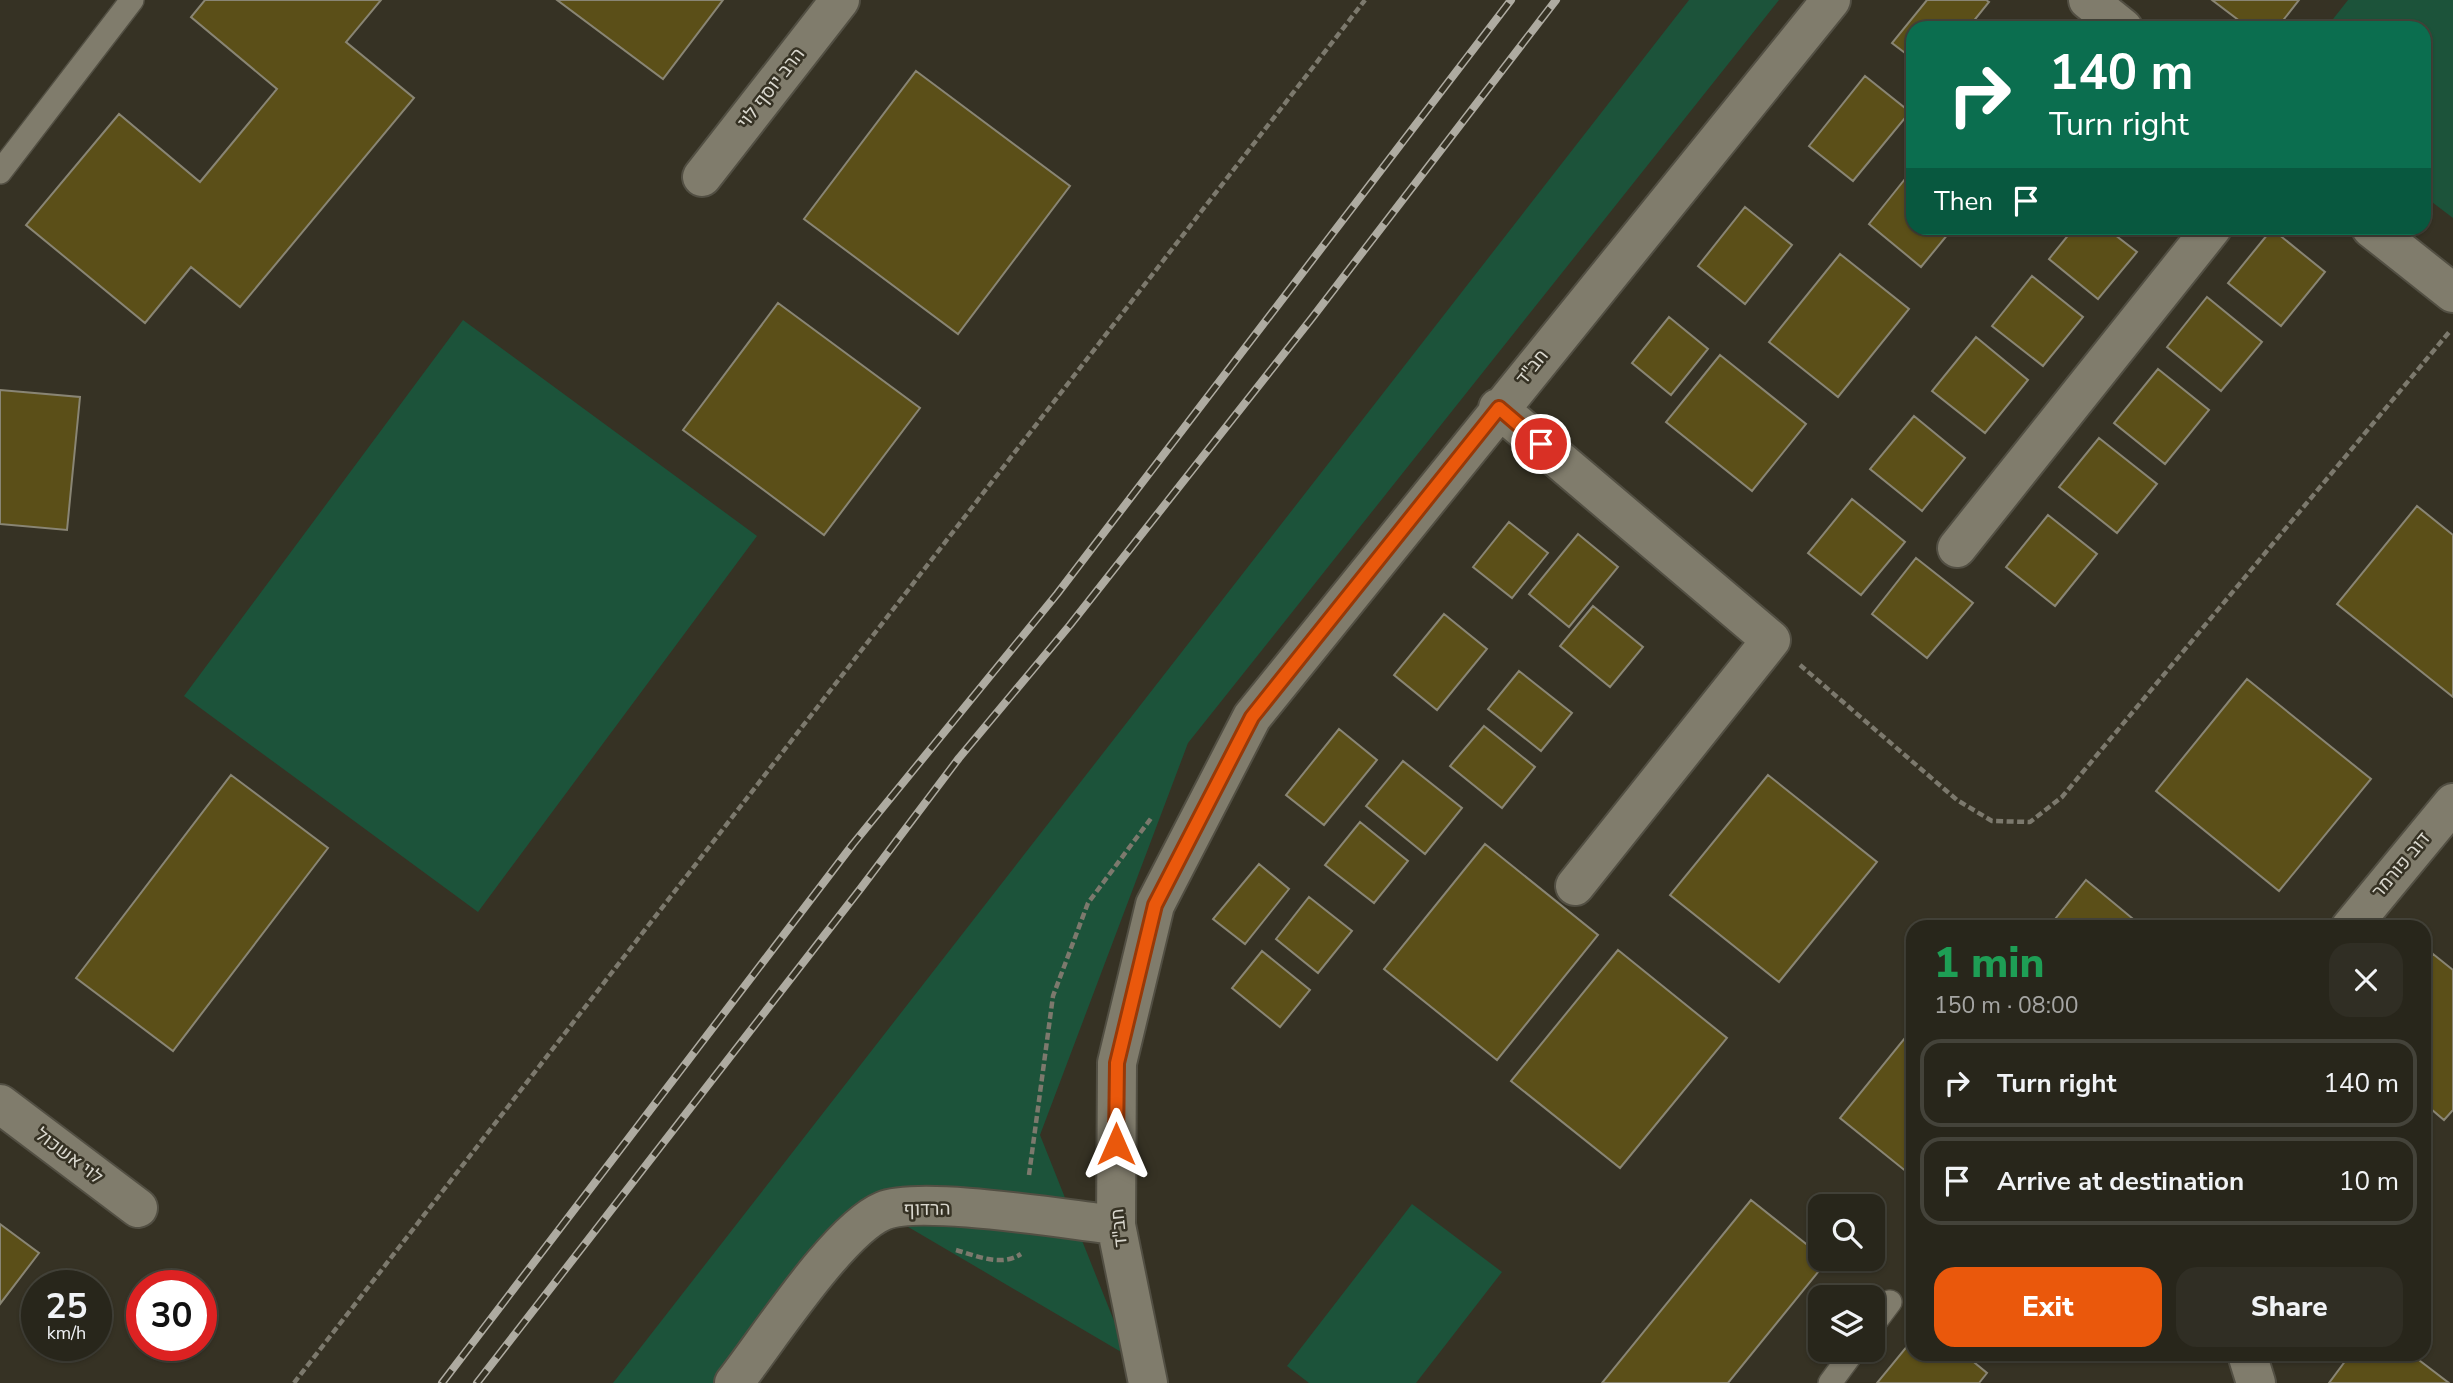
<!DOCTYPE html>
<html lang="en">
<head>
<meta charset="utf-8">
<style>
	:root { --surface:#28261b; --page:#302e24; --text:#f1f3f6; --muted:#a5a5a3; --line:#44433a; --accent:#ea580c }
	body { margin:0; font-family:"Nunito Sans",Heebo,sans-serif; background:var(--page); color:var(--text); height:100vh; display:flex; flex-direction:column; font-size:26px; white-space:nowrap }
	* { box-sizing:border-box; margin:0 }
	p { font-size:23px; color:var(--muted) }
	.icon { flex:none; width:38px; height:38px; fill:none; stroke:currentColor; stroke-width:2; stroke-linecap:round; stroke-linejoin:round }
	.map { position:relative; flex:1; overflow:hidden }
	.drawer { position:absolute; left:1906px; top:920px; width:525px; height:441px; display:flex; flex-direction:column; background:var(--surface); border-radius:21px; box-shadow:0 2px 5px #0004,0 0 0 2px var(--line) }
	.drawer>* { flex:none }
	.top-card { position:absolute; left:1906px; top:21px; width:525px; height:214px; border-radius:21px; box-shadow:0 2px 5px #0004,0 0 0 2px var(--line); background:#0b6e4f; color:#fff; overflow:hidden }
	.controls { position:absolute; left:1808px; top:1194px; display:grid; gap:14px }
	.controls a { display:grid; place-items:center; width:77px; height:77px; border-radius:14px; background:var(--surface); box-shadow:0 2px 5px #0004,0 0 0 2px var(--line); font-size:35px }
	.speed { position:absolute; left:21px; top:1270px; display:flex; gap:14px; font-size:35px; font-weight:700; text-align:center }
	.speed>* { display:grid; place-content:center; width:91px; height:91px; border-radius:50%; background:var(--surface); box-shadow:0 2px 5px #0004,0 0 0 2px var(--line); line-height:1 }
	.speed small { font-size:18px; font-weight:400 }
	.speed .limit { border:10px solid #d22; background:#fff; color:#111 }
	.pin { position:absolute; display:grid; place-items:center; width:60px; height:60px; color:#fff; margin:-30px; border:4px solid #fff; border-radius:50%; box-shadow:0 2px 7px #0007 }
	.me { position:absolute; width:77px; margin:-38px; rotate:0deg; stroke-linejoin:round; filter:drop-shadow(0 0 5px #0008) }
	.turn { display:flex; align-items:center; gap:24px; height:147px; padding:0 28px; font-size:32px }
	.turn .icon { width:91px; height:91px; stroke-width:2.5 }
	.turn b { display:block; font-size:49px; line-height:60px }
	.then { display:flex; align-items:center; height:66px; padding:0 28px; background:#0003; gap:14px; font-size:26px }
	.round { display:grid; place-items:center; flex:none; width:74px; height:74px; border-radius:21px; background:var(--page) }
	.head { display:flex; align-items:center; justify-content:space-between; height:119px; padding:0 28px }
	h1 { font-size:42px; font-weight:800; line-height:52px; color:#1e9e55 }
	.button { display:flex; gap:14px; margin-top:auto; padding:14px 28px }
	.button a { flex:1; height:80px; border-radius:21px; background:var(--accent); color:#fff; font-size:28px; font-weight:800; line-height:80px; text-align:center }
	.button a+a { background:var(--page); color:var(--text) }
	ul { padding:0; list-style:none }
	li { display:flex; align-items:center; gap:21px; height:88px; margin:0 14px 10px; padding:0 14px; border:4px solid var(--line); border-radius:21px }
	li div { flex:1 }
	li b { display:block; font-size:26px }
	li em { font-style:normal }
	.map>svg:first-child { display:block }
</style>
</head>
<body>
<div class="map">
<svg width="2453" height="1383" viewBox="0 0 2453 1383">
	<rect width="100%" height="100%" fill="#363224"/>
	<!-- green -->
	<path fill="#1c533a" d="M1689,0H1779L1188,743L1040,1135L1128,1356L864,1201L720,1383H613Z
		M2348,0H2453V218L2424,196V28H2326Z
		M463,320L757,536L478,912L184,696Z
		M1412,1204L1502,1272L1416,1383H1309L1287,1366Z"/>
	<!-- building -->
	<path fill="#5b4f18" stroke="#898574" stroke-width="2" d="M205,0H381L346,42L414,98L240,307L191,267L145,323L26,225L119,114L200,182L277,89L191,17Z
		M557,0H723L663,79Z
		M1927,0H1986L1989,2L1968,28H1913V59L1892,43Z
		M2212,0H2299L2277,28H2249Z
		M916,71L1070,186L958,334L804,219Z
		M1865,76L1910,112L1853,181L1809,146Z
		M1913,169V228H1953L1921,267L1869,224Z
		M1745,207L1792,245L1745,304L1698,266Z
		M2074,228H2106L2137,252L2098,299L2049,259Z
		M2272,229L2325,272L2281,326L2228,283Z
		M1840,254L1909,309L1838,397L1769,342Z
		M2032,276L2083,317L2043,366L1992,326Z
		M2207,297L2262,342L2221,391L2167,347Z
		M778,303L920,408L824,535L683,430Z
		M1669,317L1708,349L1671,395L1632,363Z
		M1976,337L2028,380L1985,433L1932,391Z
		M1720,355L1806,424L1752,491L1666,422Z
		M2158,369L2209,410L2165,464L2114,423Z
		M0,390L80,397L67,530L0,524Z
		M1914,416L1965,458L1922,511L1870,469Z
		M2099,438L2157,484L2117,533L2059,487Z
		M1852,499L1905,542L1861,595L1808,553Z
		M2417,506L2453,535V697L2337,604Z
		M2048,515L2097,554L2055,606L2006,567Z
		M1509,522L1548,553L1512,598L1473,567Z
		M1578,534L1618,567L1569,627L1529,594Z
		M1916,558L1973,603L1927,658L1872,614Z
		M1593,606L1643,647L1610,687L1560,646Z
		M1444,614L1487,649L1437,710L1394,675Z
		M1519,671L1572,713L1541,751L1488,709Z
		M2247,679L2371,779L2279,891L2156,791Z
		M1484,726L1535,767L1502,808L1450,766Z
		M1339,729L1377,760L1324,825L1286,795Z
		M1403,761L1462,808L1425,854L1366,806Z
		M231,775L328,848L173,1051L76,978Z
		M1768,775L1877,862L1779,982L1670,895Z
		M1360,822L1408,861L1374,903L1325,865Z
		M1485,844L1598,935L1497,1060L1384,969Z
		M1259,864L1289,889L1245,944L1213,919Z
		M2086,880L2144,928H2048Z
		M1309,897L1352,931L1318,973L1276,939Z
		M1618,950L1727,1038L1620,1168L1511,1081Z
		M1262,951L1310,990L1280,1027L1232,988Z
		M2433,954L2453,970V1110L2444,1120L2424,1103V965Z
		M1913,1028V1177L1840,1118Z
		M1751,1200L1820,1255V1258L1827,1261L1728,1383H1602Z
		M0,1224L39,1253L0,1304Z
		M1913,1339V1354H1964L1987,1373L1979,1383H1877Z
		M2338,1354H2411L2449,1383H2329L2346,1360Z"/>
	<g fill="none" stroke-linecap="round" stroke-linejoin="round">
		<defs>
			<path id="lane" d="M0,172L132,0
				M1872,1326L1890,1302
				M1830,1383L1855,1349"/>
			<path id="street" d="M2088,0L2123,28
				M702,177L840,0
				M2371,228L2453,293
				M1498,408L1771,640L1575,886
				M1957,548L2212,228
				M2350,928L2453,803
				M0,1104L138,1208
				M2247,1354L2256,1383
				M734,1383C767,1341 838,1230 883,1211C920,1195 1069,1220 1116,1225
				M1148,1383L1116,1225L1117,1063L1155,905L1252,717L1831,0"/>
		</defs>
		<!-- lane casing -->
		<use href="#lane" stroke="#524f43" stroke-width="26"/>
		<!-- street casing -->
		<use href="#street" stroke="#524f43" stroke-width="42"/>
		<!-- path -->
		<path stroke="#7c796d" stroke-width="4.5" stroke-dasharray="7 3.5" stroke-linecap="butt" d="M1800,665L1957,800L1992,821L2030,822L2062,797L2450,331
			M1029,1175L1053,996L1088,903L1152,817
			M956,1250C977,1256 1001,1267 1021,1254
			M294,1383L1365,0"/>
		<!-- lane -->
		<use href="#lane" stroke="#807c6c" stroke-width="23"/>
		<!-- street -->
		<use href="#street" stroke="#807c6c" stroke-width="38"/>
		<defs>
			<path id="rail" d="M442,1383L853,844L1057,594L1511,0
				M477,1383L861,888L959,758L1070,625L1312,318L1556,0"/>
		</defs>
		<!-- rail casing -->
		<use href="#rail" stroke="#aeaba1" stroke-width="8"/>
		<!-- rail -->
		<use href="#rail" stroke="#363224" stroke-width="5" stroke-dasharray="16" stroke-linecap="butt"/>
	</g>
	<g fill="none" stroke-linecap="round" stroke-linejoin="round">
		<defs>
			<path id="route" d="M1116,1144L1117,1063L1155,905L1252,717L1499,408L1541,444"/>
		</defs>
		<!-- route casing -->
		<use href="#route" stroke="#983908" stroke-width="18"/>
		<!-- route -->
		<use href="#route" stroke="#ea580c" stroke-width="12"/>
	</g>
	<g text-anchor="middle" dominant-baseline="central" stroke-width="5" stroke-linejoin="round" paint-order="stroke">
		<!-- street labels -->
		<g font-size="19" fill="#dad8cf" stroke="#363224">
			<text transform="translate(771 88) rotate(-52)">הרב יוסף לוי</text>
			<text transform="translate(1532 367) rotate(-51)">חב"ד</text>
			<text transform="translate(2401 865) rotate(-50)">דוב פורמר</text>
			<text transform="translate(69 1156) rotate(37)">לוי אשכול</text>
			<text transform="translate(927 1209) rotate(-1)">הרדוף</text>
			<text transform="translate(1119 1228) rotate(-96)">חב"ד</text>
		</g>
	</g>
</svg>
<div class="controls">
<a><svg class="icon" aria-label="search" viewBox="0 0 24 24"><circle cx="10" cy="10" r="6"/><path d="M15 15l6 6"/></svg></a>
<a><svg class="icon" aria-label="layers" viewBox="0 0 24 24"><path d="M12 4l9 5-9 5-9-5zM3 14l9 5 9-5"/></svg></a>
</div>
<div class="speed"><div>25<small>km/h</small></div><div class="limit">30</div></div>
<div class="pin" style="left:1541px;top:444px;background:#d93025"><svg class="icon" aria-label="arrive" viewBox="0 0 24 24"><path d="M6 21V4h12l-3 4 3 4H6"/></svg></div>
<svg class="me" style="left:1116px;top:1144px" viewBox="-20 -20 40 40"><path d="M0-17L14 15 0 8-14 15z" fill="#ea580c" stroke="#fff" stroke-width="4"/></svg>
<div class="top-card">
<div class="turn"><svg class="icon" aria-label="right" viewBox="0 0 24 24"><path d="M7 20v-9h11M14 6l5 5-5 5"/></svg><div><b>140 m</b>Turn right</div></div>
<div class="then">Then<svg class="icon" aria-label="arrive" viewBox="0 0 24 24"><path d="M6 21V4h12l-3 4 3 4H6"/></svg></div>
</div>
<section class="drawer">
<div class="head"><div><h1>1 min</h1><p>150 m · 08:00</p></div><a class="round"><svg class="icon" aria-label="close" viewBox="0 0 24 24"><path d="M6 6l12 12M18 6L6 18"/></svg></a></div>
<ul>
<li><svg class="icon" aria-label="right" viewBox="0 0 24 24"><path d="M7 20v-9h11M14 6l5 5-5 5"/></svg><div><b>Turn right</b></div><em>140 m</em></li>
<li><svg class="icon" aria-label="arrive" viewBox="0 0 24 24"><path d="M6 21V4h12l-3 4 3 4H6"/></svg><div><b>Arrive at destination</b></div><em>10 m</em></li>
</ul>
<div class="button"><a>Exit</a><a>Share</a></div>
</section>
</div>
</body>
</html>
